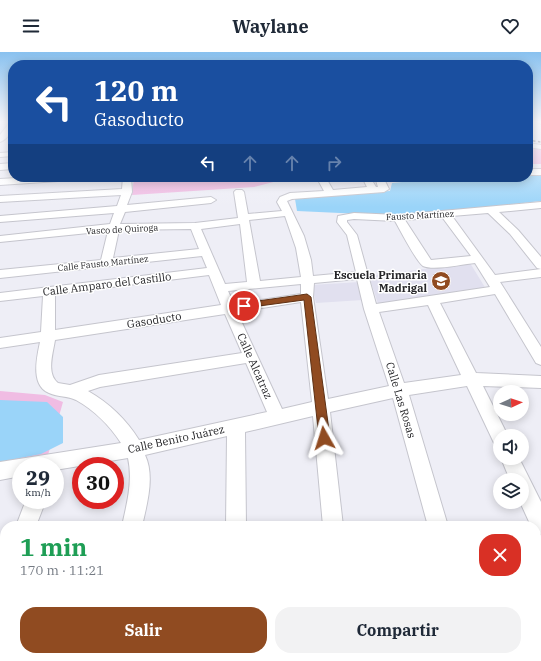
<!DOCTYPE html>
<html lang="es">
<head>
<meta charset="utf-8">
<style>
	:root { --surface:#fff; --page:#f2f2f3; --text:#1f2937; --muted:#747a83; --accent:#904b21 }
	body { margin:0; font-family:"IBM Plex Serif",serif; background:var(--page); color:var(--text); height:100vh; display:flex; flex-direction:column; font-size:15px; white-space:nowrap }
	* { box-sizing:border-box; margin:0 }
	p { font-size:13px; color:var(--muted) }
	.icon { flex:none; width:22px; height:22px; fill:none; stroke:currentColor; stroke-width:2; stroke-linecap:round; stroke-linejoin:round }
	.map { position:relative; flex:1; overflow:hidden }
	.drawer { position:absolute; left:0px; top:469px; width:541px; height:140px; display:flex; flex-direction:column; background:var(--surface); border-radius:16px 16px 0 0; box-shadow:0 2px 10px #0003 }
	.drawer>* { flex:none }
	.guide { position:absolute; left:8px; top:8px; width:525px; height:122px; border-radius:16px; box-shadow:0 2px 10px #0003; background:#1a4fa0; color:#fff; overflow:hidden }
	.needle { width:26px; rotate:87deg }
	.tools { position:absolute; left:493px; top:333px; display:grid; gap:8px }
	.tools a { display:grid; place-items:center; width:36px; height:36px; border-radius:50%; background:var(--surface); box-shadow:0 2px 10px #0003; font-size:20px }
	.speed { position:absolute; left:12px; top:405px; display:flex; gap:8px; font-size:20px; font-weight:700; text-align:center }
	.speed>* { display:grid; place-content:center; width:52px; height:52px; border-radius:50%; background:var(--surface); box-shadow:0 2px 10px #0003; line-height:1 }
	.speed small { font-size:10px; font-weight:400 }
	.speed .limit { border:6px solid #d22; background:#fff; color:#111 }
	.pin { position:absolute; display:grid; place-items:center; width:34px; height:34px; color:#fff; margin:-17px; border:2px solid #fff; border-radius:50%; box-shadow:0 1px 4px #0007 }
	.me { position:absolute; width:44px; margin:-22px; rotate:354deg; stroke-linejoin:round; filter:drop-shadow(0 0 3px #0008) }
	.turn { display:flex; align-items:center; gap:14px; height:84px; padding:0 20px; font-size:18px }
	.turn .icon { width:52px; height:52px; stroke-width:2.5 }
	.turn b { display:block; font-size:28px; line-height:34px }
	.lanes { display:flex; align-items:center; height:38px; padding:0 20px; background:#0003; justify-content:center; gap:20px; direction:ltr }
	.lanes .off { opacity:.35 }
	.round { display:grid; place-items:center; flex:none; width:42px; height:42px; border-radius:16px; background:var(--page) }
	.headline { display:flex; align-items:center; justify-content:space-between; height:68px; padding:0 20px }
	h1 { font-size:24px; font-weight:700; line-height:30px; color:#1e9e55 }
	.button { display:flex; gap:8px; margin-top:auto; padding:8px 20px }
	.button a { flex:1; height:46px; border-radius:16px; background:var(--accent); color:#fff; font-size:16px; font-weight:700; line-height:46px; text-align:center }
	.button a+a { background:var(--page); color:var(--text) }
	header { display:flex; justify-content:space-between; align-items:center; height:52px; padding:0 20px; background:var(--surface); font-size:18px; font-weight:700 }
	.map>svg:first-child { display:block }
</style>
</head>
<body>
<header><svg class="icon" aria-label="menu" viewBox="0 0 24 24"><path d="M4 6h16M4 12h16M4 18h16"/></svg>Waylane<svg class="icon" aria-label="heart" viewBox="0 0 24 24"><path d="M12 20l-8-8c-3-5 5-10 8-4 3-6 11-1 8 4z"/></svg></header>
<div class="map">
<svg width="541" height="609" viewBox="0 0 541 609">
	<rect width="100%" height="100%" fill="#eeeef6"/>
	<!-- built -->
	<path fill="#e1e0ef" d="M470,211L486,237L378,252L369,224Z
		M360,230L363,248L316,251L311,233Z"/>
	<!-- green -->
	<path fill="#f0bce3" d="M528,94L541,96V112H528Z
		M134,125H293L254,135L132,143Z
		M0,339L45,343L63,350L46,410L0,415Z"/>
	<!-- water -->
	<path fill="#9ad4f9" d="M528,123L541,124V149L405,164L297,159L295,147L340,142L390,139L392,131L454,125H528Z
		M0,348L47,350L63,365V391L41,402L0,410Z"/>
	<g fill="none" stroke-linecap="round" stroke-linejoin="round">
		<defs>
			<path id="minor" d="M541,69V72L537,70V69Z
				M10,70H13C13,78 8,87 0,90V83Z
				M528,91L541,93V97L528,95Z
				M13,100V104L0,105V101Z
				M13,111V117L0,118V112Z
				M528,117H541V123H528Z
				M33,125H77L73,128L0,133V127Z
				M123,125H131L132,140L127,153L211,145L216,148L211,151L125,160L120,172L195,171L238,166L234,140L236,138H242L244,140L248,162L282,159L277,150L280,145L290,141L324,139L318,128L320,126H326L333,138L367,135L362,125H370L376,135H378L375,125H385L384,127L389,137L384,140L292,147L287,149L304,184L311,208L313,224L356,220L347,183L337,170L338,164L354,161L398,163L541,150V156L499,160L518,178L541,205V217L537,216L510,182L488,161L452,164L495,223L541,217V225L500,230L541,295V313L536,311L495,242L440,251L476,321L541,324V336L483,334L508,384H500V393L494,391L467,334L409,343L448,474H428L393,346L330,360L343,474H323L313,364L245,380L246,474H226L227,384L145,403C155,424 147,452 142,474H122C127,451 133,429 128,406L55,418V414H21V424L0,428V410L121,391C110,374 94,358 76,348C68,344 58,345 49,341C30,333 37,305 40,290L0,296V286L41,280L43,244L0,249V241L207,216L202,204L0,226V218L101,208L108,179L0,190V184L110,172L114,161L0,170V164L117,154L121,143L0,150V144L122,137ZM285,164L296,196L301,225L260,229L249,168ZM442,165L471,204L431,208L405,168ZM354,167L395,169C400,178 416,209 423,214C433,219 464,212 475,211L490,235L376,252L357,183L347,170V168ZM240,172L247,230L225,232L201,177ZM191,177L199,197L113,206L119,178ZM209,223L221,253L55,278V242ZM357,227L364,257L389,334L328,347L313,245L314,231ZM301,232V242L234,252L228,239ZM301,250L312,350L282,357L237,260ZM428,253L461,323L404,331L379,260ZM225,262L242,301L99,323L70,333L58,331C46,322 53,301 55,288ZM246,311L267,360L139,388C126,367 109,351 88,339L100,335Z
				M501,406H519L541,450V482L536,480V474H531L520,450H522V428H510Z
				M26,448H46L36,474H16Z
				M5,520V553L0,556V522Z
				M536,520H541V542H536Z
				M93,604H119L118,609H92Z
				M220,604H246V609H220Z
				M337,604H363L364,609H338Z
				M463,604H489L491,609H465Z"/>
		</defs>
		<!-- minor casing -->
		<use href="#minor" stroke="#c5c5cd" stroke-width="2"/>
		<!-- minor -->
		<use href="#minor" fill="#fff" fill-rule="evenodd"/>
		<!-- rail -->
		<path stroke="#616165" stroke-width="1.5" stroke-dasharray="2.5 2.5" stroke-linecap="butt" d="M528,88L541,90"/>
	</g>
	<!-- sky -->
	<linearGradient id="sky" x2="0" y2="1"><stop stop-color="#89c1ef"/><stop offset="0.45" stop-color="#f7f7fb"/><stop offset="1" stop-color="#f7f7fb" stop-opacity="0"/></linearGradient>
	<rect width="541" height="155" fill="url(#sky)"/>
	<!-- route -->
	<path fill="#904b21" stroke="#5e3115" d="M307,242L311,245L330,386L328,389L324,390L321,389L319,386L304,248L244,256L240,254L244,251Z"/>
	<!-- icons -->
	<defs>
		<symbol id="school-disc" viewBox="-11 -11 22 22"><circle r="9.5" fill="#904b21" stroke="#fff"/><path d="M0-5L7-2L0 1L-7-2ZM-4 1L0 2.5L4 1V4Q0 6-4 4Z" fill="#fff"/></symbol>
	</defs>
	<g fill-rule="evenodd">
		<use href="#school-disc" x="430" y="218" width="22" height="22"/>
	</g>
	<g text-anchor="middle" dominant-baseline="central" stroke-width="3" stroke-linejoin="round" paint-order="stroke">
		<!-- far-street labels -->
		<g font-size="9" fill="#252528" stroke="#fff">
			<text transform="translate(420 163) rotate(-3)">Fausto Martínez</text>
			<text transform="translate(122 177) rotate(-3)">Vasco de Quiroga</text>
			<text transform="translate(103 211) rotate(-6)">Calle Fausto Martínez</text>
		</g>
		<!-- poi labels -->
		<g font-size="11" font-weight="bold" fill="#252528" stroke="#fff" text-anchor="end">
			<text x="427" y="223">Escuela Primaria<tspan x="427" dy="13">Madrigal</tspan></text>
		</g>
		<!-- street labels -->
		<g font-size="11" fill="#252528" stroke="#fff">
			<text transform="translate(107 232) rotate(-7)">Calle Amparo del Castillo</text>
			<text transform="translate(154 268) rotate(-9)">Gasoducto</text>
			<text transform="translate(255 314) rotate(66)">Calle Alcatraz</text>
			<text transform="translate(401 348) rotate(73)">Calle Las Rosas</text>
			<text transform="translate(176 387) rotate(-12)">Calle Benito Juárez</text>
		</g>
	</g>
</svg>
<div class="tools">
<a><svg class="needle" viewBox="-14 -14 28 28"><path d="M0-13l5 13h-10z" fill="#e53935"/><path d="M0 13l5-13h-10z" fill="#747a83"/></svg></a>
<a><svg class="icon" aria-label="sound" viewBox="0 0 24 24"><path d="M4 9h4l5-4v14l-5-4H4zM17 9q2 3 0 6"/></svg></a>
<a><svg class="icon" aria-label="layers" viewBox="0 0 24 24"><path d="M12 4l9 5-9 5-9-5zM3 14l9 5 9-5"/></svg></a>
</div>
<div class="speed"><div>29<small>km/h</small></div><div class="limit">30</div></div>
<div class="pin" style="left:244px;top:254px;background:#d93025"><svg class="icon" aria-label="arrive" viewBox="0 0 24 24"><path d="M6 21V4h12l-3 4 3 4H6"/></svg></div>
<svg class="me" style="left:324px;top:386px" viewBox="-20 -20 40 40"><path d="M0-17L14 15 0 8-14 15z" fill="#904b21" stroke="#fff" stroke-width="4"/></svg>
<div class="guide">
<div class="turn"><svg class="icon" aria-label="left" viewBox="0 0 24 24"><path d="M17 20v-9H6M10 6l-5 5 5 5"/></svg><div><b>120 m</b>Gasoducto</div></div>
<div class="lanes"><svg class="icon" aria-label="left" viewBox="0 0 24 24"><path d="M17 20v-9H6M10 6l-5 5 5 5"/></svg><svg class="icon off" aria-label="ahead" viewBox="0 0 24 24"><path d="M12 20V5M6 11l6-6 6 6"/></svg><svg class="icon off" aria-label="ahead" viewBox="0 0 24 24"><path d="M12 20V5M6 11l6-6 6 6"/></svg><svg class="icon off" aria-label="right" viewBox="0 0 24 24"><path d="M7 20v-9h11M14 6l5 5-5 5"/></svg></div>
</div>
<section class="drawer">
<div class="headline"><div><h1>1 min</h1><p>170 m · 11:21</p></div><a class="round" style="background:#d93025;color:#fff"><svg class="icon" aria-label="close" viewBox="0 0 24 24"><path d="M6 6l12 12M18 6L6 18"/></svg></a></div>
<div class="button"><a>Salir</a><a>Compartir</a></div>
</section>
</div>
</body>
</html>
